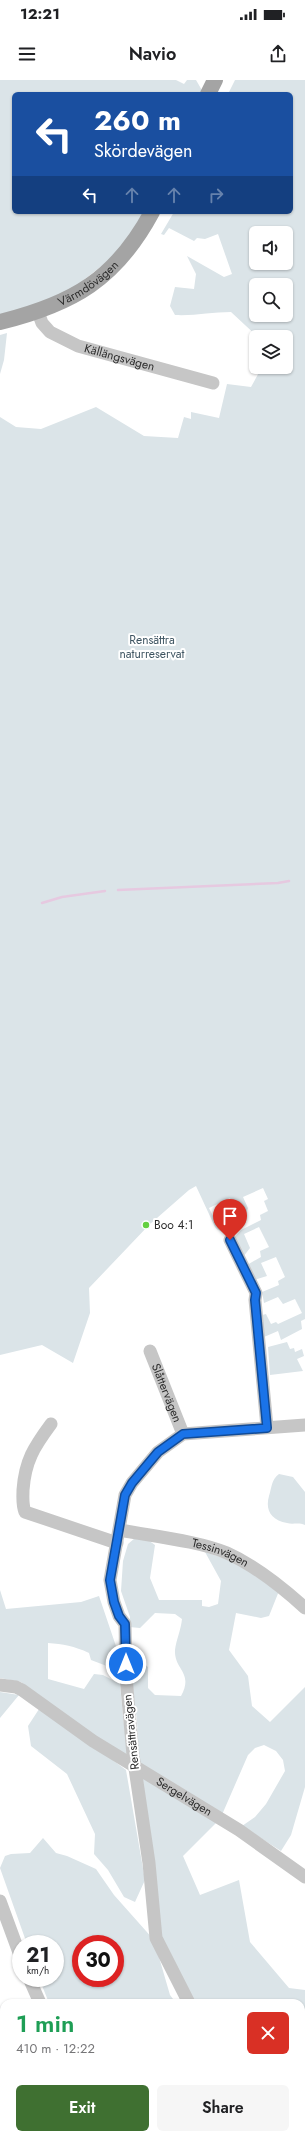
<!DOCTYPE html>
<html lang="en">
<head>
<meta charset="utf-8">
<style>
	:root { --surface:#fff; --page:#f6f6f6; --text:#202124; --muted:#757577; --accent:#3f7031 }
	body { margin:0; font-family:Jost,sans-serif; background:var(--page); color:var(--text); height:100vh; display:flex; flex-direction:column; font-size:15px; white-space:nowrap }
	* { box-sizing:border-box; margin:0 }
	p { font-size:13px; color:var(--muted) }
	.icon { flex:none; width:22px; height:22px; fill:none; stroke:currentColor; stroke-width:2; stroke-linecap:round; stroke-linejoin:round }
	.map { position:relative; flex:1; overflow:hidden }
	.sheet { position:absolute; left:0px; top:1919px; width:305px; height:140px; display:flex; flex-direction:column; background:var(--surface); border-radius:12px 12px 0 0; box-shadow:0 1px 3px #0004 }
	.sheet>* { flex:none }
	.hud { position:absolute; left:12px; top:12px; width:281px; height:122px; border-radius:6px; box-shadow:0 1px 3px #0004; background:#1a4fa0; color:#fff; overflow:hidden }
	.buttons { position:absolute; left:249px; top:146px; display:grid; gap:8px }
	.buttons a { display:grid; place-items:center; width:44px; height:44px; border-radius:6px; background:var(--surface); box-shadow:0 1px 3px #0004; font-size:20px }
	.speed { position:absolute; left:12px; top:1855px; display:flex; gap:8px; font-size:20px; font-weight:700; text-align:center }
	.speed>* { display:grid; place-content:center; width:52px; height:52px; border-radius:50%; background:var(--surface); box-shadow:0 1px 3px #0004; line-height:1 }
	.speed small { font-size:10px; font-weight:400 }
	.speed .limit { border:6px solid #d22; background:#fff; color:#111 }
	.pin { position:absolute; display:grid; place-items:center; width:34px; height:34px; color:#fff; margin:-41px -17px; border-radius:50% 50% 50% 0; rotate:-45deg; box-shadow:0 0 4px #0007 }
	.pin .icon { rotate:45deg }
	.me { position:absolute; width:44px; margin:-22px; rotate:0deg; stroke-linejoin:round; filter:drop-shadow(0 0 3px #0008) }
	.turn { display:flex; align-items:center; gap:14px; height:84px; padding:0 16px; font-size:18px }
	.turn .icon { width:52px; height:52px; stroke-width:2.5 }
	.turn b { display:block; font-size:28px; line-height:34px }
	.lanes { display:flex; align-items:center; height:38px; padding:0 16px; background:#0003; justify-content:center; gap:20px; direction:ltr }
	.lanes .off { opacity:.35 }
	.round { display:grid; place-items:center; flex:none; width:42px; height:42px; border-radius:6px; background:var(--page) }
	.head { display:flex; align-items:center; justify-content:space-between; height:68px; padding:0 16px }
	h1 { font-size:24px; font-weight:600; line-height:30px; color:#1e9e55 }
	.cta { display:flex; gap:8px; margin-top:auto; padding:8px 16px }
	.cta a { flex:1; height:46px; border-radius:6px; background:var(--accent); color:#fff; font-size:16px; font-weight:600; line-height:46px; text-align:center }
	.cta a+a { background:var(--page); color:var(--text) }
	.status { display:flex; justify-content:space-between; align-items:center; height:28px; padding:0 20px; background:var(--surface); direction:ltr }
	.status svg { height:11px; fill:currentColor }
	header { display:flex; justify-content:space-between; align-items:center; height:52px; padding:0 16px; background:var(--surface); font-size:18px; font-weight:600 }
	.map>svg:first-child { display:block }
</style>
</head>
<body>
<div class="status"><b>12:21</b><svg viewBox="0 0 49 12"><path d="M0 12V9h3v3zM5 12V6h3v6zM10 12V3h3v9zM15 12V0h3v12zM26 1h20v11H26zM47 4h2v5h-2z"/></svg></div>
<header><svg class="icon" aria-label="menu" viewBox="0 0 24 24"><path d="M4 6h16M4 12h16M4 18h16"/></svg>Navio<svg class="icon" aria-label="share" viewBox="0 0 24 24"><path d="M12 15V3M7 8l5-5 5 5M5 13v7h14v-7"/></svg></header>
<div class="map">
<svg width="305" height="2059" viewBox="0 0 305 2059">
	<rect width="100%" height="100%" fill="#fff"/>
	<!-- green -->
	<path fill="#dbe4e8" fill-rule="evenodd" d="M0,0H176L184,4L187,0H196L203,12L202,14H14V132H146L123,169L61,218L0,236Z
		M235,0H305V1239L301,1241L302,1249L281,1260L278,1251L264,1257L262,1235L266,1234L271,1244L276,1242L278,1244L302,1233L295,1219L283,1224L278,1217L264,1223L262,1212L279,1205L278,1201L285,1197L276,1177L261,1183L267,1196L254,1200L247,1185L261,1177L260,1171L269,1167L259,1147L244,1154L250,1168L243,1177L234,1158L241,1150L261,1140L260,1135L268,1131L264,1121L268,1119L263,1108L243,1117L248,1128L245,1137L237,1120L232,1122L230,1118L209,1128L216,1142L235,1133L238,1142C234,1151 222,1156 215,1147L196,1106L189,1110L149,1145L89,1208L90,1233L73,1283L42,1265L0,1275V337L16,347L41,349L96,327L144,356L178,358L184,337L191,339V332L219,338L227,304L251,307L262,287H286V257H258L231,232C212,232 194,236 175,235L170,226L175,207L194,209L196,194L187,176L224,197L232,194L218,154L205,159L197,158L194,161L169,148L164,155L161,154L174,132H291V14H228ZM256,153H286V183H256ZM256,205H286V235H256Z
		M7,253L4,280L0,294V255Z
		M287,1262L290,1269L294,1268L295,1272L302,1269L304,1276L297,1279L303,1291L270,1295L268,1267Z
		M279,1394L293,1397L305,1412V1445C298,1442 293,1445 287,1443C271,1440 265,1430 269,1416C272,1407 271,1400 279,1394Z
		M135,1458L148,1460L155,1465L150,1498L159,1520H202V1526L209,1527L218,1524L221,1501L205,1472L235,1482L279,1511L269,1536L261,1538L236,1533L229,1570L248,1596L252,1626L270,1642L305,1607V1707L291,1755L281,1771L242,1746L255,1737L266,1724L285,1691L283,1680L276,1671L264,1665L255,1668L248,1675L221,1737L139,1689L137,1641L132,1601L133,1590L139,1580L148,1587V1608L155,1615L181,1616C194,1592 174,1590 175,1570C176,1560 181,1550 182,1539L175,1534L155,1533L140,1548L129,1547L130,1537L121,1511L123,1481L128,1464Z
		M0,1510L6,1529L81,1522L99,1516L120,1578V1591L91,1580L89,1573C74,1566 63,1564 48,1563V1599L84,1609L94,1594L103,1595L120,1604L123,1637L129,1681L86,1652L21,1602L0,1598Z
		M0,1612L19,1615L0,1638Z
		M41,1626L126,1690L145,1800L135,1822L124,1817L108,1790L94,1774L95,1754L67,1694L31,1666L28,1646Z
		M139,1693L218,1741L183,1776L200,1815L239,1800L250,1862L289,1908L305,1910V2036L301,2035V1923H196L162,1864Z
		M43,1758L56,1773L67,1776L96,1789L114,1815L154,1860L170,1915L176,1923H49L39,1898H55V1864H27L0,1788L5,1776L11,1774L30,1773ZM81,1864H115V1898H81Z
		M0,1952L4,1953V1982L0,1981Z
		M62,2055H224L223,2059H69Z"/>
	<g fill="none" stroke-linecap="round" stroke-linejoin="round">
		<!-- stream -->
		<path stroke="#e6c9e0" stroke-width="2.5" d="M118,810L278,803L289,801
			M42,823L62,817L105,811"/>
		<!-- minor -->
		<g stroke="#c6c6c6" stroke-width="13">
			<path id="s1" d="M38,232L42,243L50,252L78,266L213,303"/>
			<path d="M230,1160L256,1213L255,1220L267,1347"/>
			<path id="s2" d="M150,1271L183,1354"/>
			<path d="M51,1344C34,1367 25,1381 23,1410C23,1418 22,1424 25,1432L117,1463"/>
			<path id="s3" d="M120,1450C151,1456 199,1461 227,1473C256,1486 282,1507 305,1528"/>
			<path id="s4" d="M0,1605L16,1607L22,1610L93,1661L239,1750L305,1797"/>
			<path d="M0,1821L21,1878"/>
			<path d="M29,1898L40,1923"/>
			<path d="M189,1923L156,1858L149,1783L133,1675L126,1597L125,1544L119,1536L114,1522L110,1500L125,1415L132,1403L158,1372L183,1354L305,1345"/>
			<path d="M0,2038L4,2039"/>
			<path d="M52,2055L59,2059"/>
			<path d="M238,2059L239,2055"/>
		</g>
		<!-- major -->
		<g stroke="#a4a4a4" stroke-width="16">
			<path d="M208,14L215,0"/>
			<path id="s5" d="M0,242C73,224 116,199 152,132"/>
		</g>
	</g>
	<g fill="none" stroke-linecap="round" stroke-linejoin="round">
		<defs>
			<path id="route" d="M126,1584L125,1544L119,1536L114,1522L110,1500L125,1415L132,1403L158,1372L183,1354L267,1348L255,1220L256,1213L230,1160"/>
		</defs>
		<!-- route casing -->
		<use href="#route" stroke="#114b97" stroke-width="10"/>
		<!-- route -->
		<use href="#route" stroke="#1a73e8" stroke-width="7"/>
	</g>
	<!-- markers -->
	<circle fill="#64d041" stroke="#fff" stroke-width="1.5" cx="146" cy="1145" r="4"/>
	<g text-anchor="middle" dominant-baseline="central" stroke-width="4" stroke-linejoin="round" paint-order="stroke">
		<!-- street labels -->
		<g font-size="12" fill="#2c2c2c" stroke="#fff">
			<text stroke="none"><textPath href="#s5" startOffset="97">Värmdövägen</textPath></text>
			<text stroke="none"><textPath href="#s1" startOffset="98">Källängsvägen</textPath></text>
			<text stroke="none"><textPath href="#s2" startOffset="45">Slåttervägen</textPath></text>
			<text stroke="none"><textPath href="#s3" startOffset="103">Tessinvägen</textPath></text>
			<text transform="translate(131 1652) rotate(-96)">Rensättravägen</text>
			<text stroke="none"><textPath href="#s4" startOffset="217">Sergelvägen</textPath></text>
		</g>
		<!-- park labels -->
		<g font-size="12" fill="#3f5562" stroke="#fff">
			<text x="152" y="560">Rensättra<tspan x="152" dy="14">naturreservat</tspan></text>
		</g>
		<!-- poi labels -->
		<g font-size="12" fill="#2c2c2c" stroke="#fff" text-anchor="start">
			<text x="154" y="1145">Boo 4:1</text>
		</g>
	</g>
</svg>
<div class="buttons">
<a><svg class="icon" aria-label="sound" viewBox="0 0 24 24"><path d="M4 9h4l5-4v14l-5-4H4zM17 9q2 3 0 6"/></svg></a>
<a><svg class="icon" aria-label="search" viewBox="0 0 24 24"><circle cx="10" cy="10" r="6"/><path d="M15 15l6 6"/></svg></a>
<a><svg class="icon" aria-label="layers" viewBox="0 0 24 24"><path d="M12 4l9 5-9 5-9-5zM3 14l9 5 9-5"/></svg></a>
</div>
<div class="speed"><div>21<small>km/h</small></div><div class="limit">30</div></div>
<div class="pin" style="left:230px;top:1160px;background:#d93025"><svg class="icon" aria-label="arrive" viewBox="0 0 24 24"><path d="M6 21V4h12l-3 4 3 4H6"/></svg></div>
<svg class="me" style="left:126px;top:1584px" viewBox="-20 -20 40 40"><circle r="17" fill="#1a73e8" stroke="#fff" stroke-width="3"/><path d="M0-11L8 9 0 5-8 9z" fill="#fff"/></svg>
<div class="hud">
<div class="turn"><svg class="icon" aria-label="left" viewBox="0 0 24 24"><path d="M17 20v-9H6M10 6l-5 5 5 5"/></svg><div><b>260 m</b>Skördevägen</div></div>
<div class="lanes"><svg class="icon" aria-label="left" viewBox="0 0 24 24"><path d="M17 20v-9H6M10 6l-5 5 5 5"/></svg><svg class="icon off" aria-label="ahead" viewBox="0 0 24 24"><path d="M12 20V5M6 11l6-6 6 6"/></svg><svg class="icon off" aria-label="ahead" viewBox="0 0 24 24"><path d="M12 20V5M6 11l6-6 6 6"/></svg><svg class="icon off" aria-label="right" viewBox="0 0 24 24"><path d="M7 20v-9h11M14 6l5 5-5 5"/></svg></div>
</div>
<section class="sheet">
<div class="head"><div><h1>1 min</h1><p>410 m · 12:22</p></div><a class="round" style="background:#d93025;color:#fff"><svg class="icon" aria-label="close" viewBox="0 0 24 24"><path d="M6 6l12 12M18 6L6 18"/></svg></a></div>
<div class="cta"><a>Exit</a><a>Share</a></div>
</section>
</div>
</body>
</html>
